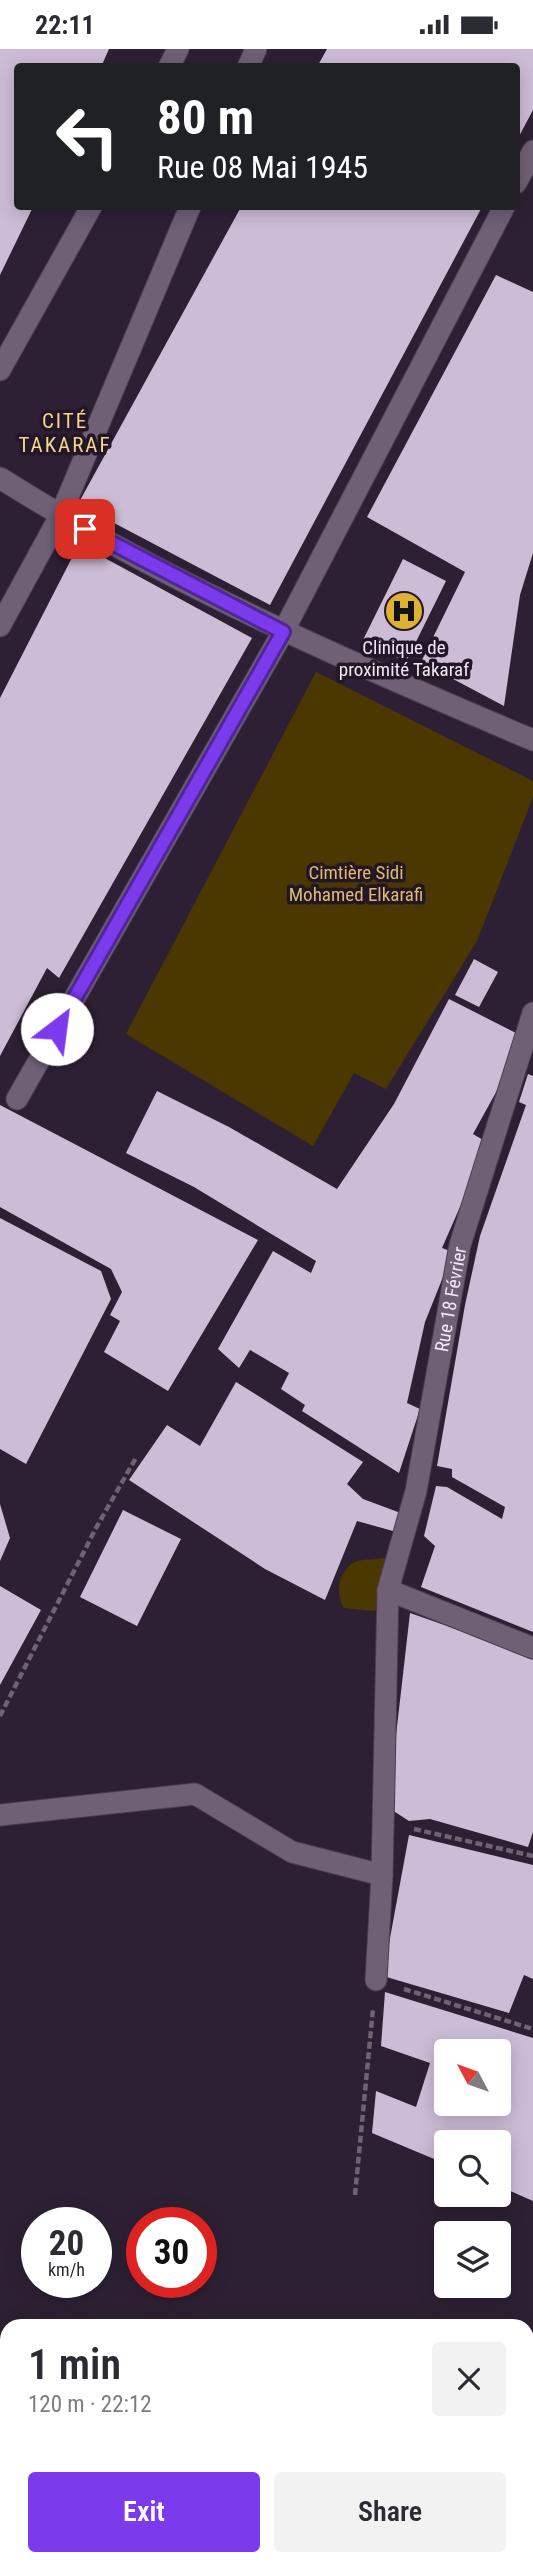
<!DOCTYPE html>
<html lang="en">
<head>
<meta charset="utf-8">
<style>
	:root { --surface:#fff; --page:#f2f2f3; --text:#2b2b33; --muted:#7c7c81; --accent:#7c3aed }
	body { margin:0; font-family:"Roboto Condensed",sans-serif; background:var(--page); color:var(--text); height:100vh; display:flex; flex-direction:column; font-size:26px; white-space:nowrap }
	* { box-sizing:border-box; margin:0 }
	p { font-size:23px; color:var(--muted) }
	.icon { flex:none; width:38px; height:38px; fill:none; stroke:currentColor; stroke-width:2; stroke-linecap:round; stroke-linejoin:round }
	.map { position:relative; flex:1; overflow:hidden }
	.sheet { position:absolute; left:0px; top:2270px; width:534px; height:247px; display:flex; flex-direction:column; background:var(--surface); border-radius:21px 21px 0 0; box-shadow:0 4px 18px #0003 }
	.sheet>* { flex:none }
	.banner { position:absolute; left:14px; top:14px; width:506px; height:147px; border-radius:7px; box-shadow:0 4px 18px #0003; background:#202124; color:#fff; overflow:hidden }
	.needle { width:46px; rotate:311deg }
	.tools { position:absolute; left:434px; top:1990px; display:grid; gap:14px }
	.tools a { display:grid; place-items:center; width:77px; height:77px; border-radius:7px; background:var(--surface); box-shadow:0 4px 18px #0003; font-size:35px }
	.speed { position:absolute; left:21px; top:2158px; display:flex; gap:14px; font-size:35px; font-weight:700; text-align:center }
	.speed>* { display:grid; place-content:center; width:91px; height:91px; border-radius:50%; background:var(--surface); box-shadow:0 4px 18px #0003; line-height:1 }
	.speed small { font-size:18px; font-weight:400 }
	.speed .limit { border:10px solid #d22; background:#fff; color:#111 }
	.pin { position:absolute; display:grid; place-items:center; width:60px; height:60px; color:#fff; margin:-30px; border-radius:14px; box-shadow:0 4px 10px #0006 }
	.me { position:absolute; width:77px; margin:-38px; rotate:30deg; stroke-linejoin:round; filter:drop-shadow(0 0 5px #0008) }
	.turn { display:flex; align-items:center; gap:24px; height:147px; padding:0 28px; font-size:32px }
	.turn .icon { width:91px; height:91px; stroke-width:2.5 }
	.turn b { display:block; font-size:49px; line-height:60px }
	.round { display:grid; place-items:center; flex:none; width:74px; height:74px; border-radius:7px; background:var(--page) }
	.summary { display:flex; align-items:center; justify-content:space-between; height:119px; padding:0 28px }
	h1 { font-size:42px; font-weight:600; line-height:52px }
	.primary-button { display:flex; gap:14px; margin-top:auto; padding:14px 28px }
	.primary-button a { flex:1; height:80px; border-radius:7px; background:var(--accent); color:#fff; font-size:28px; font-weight:600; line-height:80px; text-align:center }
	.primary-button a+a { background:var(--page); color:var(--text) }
	.status { display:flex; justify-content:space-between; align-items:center; height:49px; padding:0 35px; background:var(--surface); direction:ltr }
	.status svg { height:19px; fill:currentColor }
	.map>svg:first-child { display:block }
</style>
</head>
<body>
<div class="status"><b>22:11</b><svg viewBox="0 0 49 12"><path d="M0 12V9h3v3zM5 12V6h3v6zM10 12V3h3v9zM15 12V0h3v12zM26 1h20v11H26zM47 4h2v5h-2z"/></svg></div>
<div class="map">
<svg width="533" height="2515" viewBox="0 0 533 2515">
	<rect width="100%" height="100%" fill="#2d2034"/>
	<!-- green -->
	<path fill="#4b3800" d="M316,623L533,732V748L477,892L386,1040L354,1024L313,1097L126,985Z
		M385,1509L395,1512L382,1560L373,1562L344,1559C335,1545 338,1524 353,1514C361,1509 376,1511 385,1509Z"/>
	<!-- building -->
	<path fill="#cdbcd6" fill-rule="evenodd" d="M0,0H109L101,18H18V158H33L0,226Z
		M327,0H533V61L516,93V18H317Z
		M241,158H482L270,556L78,455Z
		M496,226L533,243V504L520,546L504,657L421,613L465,523L367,468Z
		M79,495L252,589L59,929L47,919L0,1007V649Z
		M403,510L446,532L406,613L363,591Z
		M474,910L498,923L479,958L455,946Z
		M449,950L518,985L500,1036L473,1085L488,1094L442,1199L453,1203L425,1273L407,1354L420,1360L399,1424L302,1362L305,1356L281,1340L289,1324L250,1301L239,1319L218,1300L273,1202L311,1224L316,1212L194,1138L126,1104L157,1042L229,1078L337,1140L394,1055Z
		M528,1025L533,1027V1583L421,1538L435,1497L424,1487L436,1437L447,1438L502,1470L505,1458L452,1428V1420L437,1417L465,1256L480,1187L526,1056L519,1053Z
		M0,1056L258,1191L168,1342L104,1303L120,1272L110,1266L122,1243L111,1220L0,1158Z
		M0,1169L101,1222L111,1250L26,1415L0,1400Z
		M236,1333L363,1413L347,1435L363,1450L406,1466L400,1484L357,1472L325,1551L265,1520L129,1431L167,1376L200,1397Z
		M0,1455L10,1489L0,1512Z
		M123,1461L181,1490L137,1577L80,1548Z
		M0,1537L41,1561L0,1636Z
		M410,1564L533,1607V1783L528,1798L430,1770L409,1772L392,1761L390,1739Z
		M409,1786L533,1816V1930L524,1926L509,1964L383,1927Z
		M385,1943L533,1989V2152L499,2137V2093H446V2115L372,2084L376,2042L416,2058L430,2014L381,1997ZM446,2002H499V2054H446Z"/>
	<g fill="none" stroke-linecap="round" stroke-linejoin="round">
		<defs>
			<g id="minor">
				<path d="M169,18L178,0"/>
				<path d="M248,18L256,0"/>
				<path d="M516,134L533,102"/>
				<path d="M0,321L91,158"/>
				<path d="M0,429C168,535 351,614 533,691"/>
				<path d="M0,577L60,467L190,158"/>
				<path d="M17,1050L283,583L504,158"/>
				<path d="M388,1541L533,1599"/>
				<path d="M0,1766L195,1745L292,1803L382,1826"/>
				<path id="s1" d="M376,1931L382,1826L388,1541L416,1442L460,1196L533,964"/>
			</g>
		</defs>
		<!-- minor casing -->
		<use href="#minor" stroke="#4a3e4f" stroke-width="23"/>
		<!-- path -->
		<path stroke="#6e6274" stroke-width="4.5" stroke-dasharray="7 3.5" stroke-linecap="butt" d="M0,1667L96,1479L137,1407
			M414,1780L533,1807
			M404,1940L533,1980
			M355,2146L373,1960"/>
		<!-- minor -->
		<use href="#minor" stroke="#6f6076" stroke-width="21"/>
	</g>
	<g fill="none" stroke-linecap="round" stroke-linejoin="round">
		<defs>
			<path id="route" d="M57,980L283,583L85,480"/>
		</defs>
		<!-- route casing -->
		<use href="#route" stroke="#51269a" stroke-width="18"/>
		<!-- route -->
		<use href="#route" stroke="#7c3aed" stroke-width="12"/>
	</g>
	<!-- icons -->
	<defs>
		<symbol id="hospital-disc" viewBox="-11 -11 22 22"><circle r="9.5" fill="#deb133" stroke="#231629"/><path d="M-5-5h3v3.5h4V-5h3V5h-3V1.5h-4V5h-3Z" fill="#111"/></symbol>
	</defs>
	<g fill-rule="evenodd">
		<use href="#hospital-disc" x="382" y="540" width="44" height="44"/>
	</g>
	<g text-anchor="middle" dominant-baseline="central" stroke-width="7" stroke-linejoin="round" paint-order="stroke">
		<!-- poi labels -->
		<g font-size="19" fill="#f0e7f4" stroke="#231629">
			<text x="404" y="598">Clinique de<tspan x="404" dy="22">proximité Takaraf</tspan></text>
		</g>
		<!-- park labels -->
		<g font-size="19" fill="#dfbc66" stroke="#231629">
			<text x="356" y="823">Cimtière Sidi<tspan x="356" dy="22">Mohamed Elkarafi</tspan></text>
		</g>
		<!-- street labels -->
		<g font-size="19" fill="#f0e7f4" stroke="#231629">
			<text stroke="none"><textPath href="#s1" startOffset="688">Rue 18 Février</textPath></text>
		</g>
		<!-- neighbourhood labels -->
		<g font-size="21" letter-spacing="2" fill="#f5d68b" stroke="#231629">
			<text x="65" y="372">CITÉ<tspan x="65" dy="24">TAKARAF</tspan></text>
		</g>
	</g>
</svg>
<div class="tools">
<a><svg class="needle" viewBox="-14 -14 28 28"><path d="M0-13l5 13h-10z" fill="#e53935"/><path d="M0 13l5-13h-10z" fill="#7c7c81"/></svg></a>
<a><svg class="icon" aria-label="search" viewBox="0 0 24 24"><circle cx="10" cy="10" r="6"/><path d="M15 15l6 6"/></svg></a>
<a><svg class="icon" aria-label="layers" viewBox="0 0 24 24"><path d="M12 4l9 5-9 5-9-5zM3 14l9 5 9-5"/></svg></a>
</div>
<div class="speed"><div>20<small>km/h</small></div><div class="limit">30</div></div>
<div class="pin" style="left:85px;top:480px;background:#d93025"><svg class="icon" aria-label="arrive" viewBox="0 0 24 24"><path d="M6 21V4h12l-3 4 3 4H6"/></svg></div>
<svg class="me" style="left:57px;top:980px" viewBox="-20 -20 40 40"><circle r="19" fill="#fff"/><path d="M0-13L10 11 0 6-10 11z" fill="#7c3aed"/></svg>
<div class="banner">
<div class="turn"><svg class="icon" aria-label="left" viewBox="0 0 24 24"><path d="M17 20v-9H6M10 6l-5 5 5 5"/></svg><div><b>80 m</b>Rue 08 Mai 1945</div></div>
</div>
<section class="sheet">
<div class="summary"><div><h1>1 min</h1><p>120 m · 22:12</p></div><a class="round"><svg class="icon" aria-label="close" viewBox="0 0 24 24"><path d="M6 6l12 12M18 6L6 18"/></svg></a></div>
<div class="primary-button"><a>Exit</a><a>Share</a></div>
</section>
</div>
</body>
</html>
